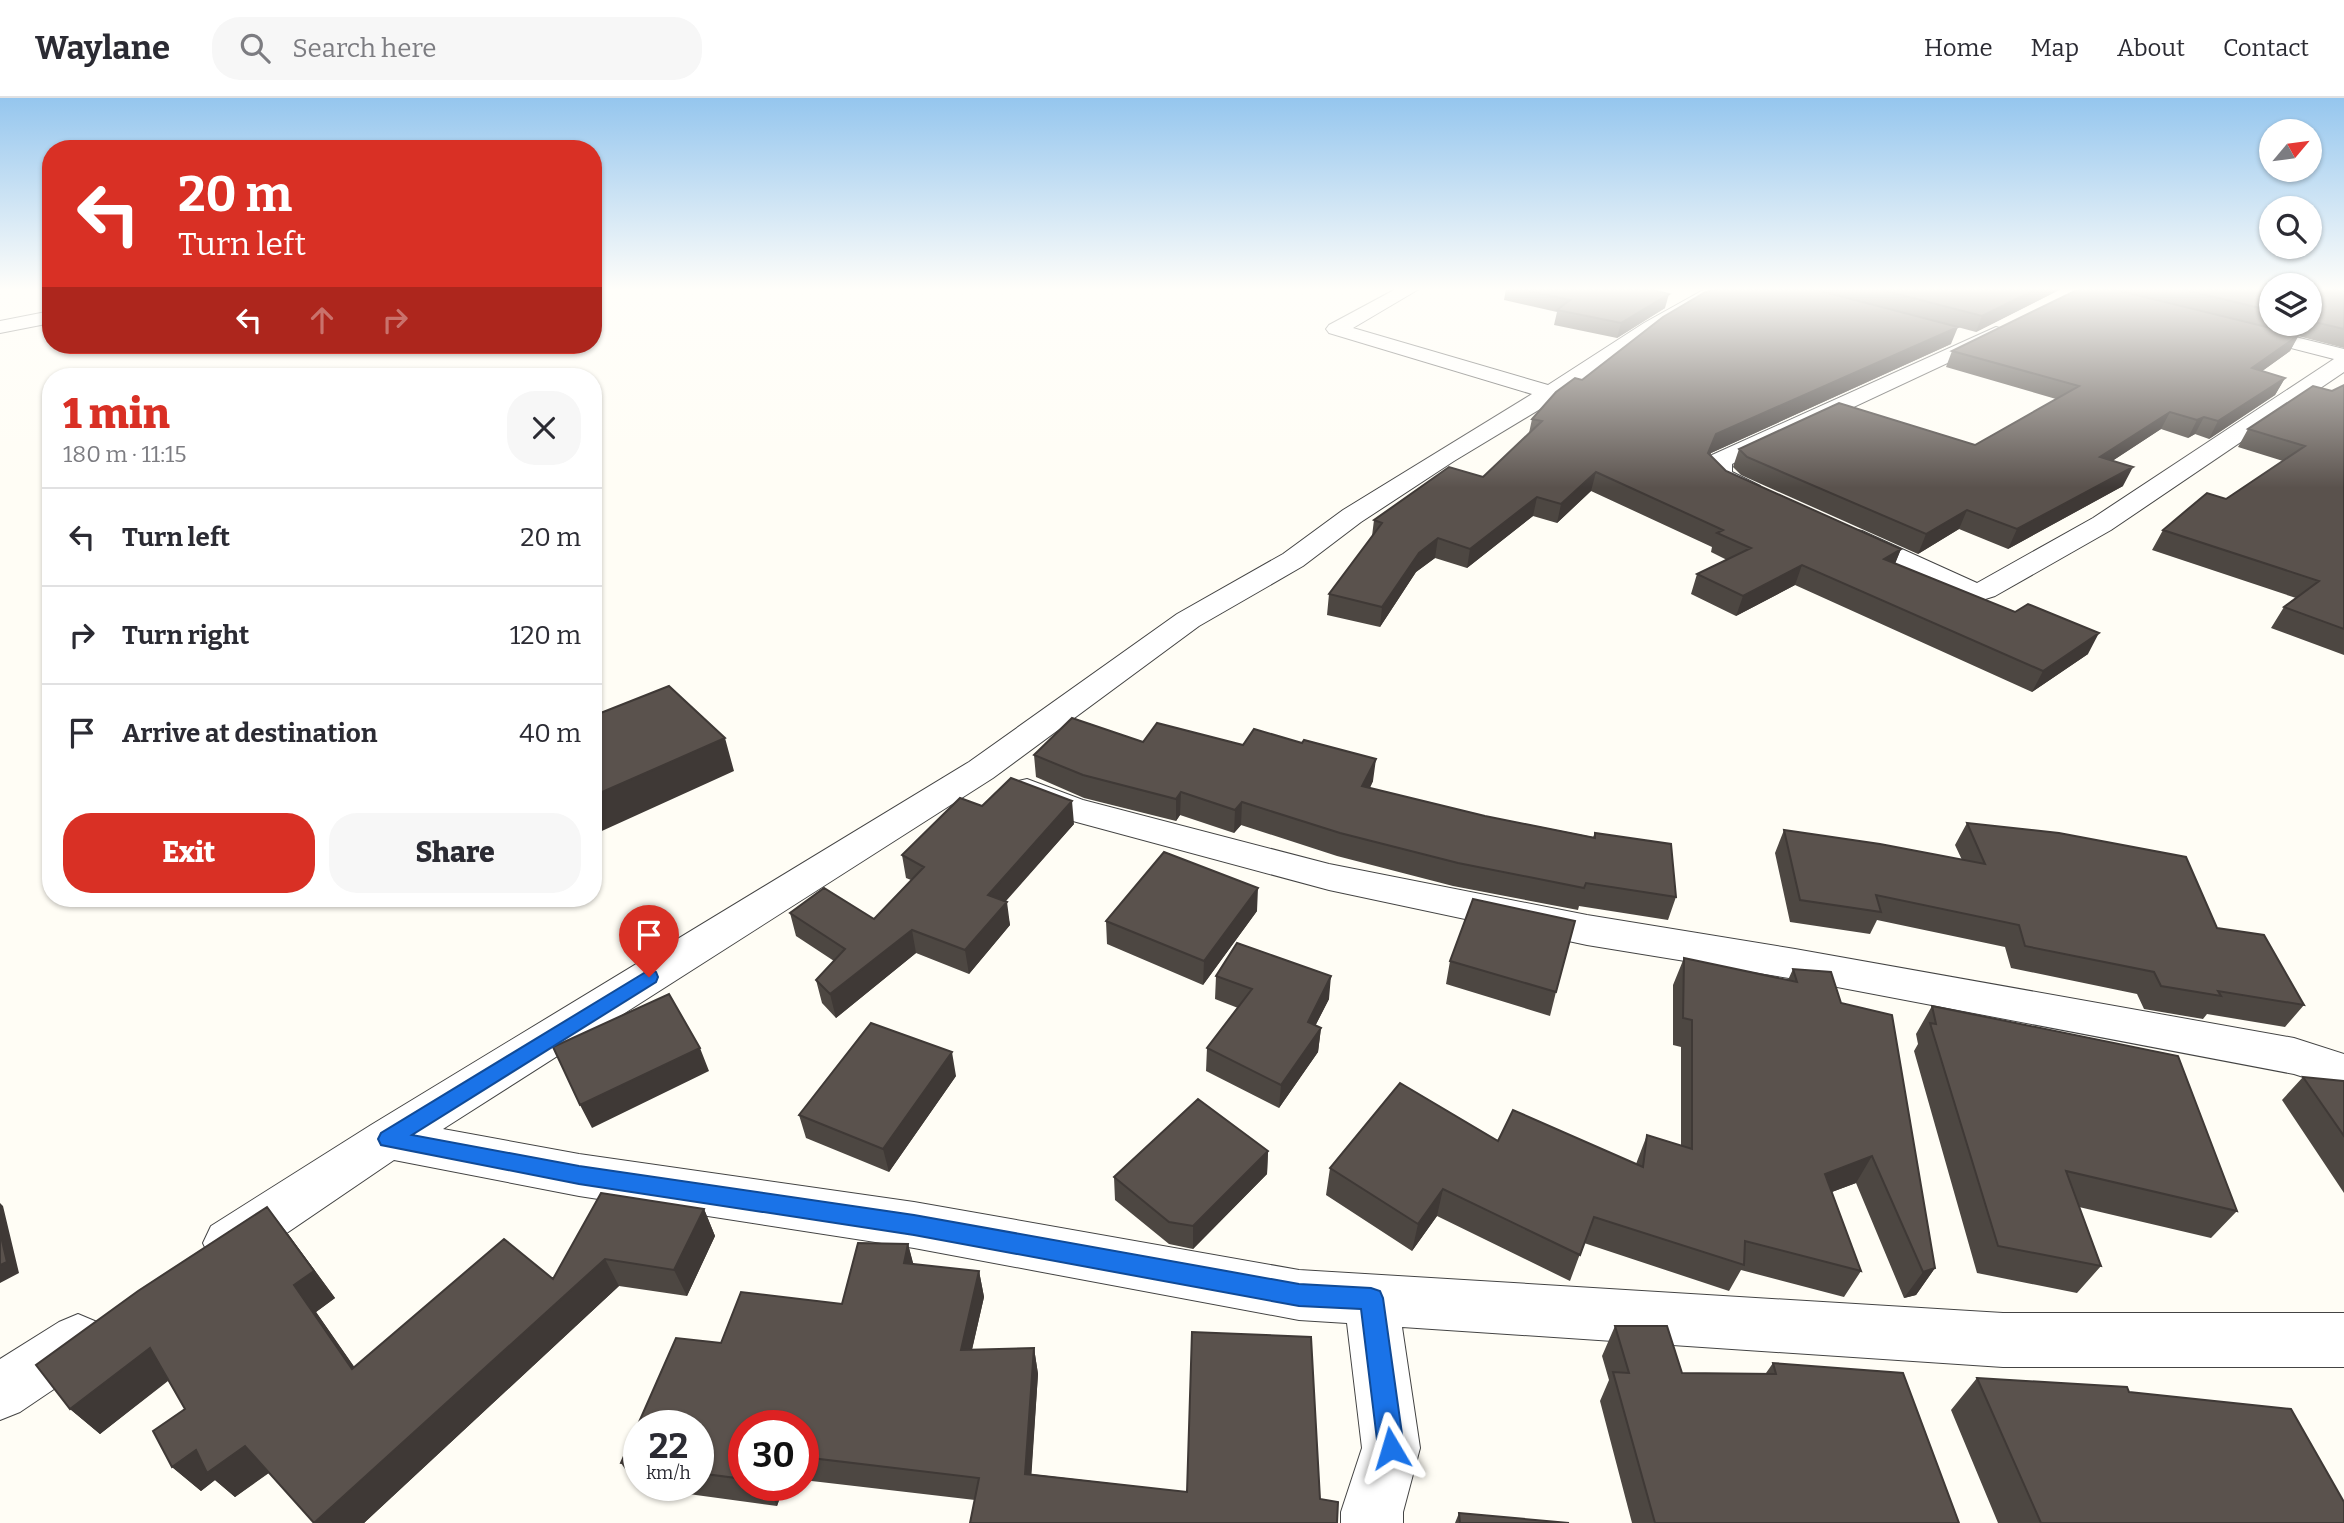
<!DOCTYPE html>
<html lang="en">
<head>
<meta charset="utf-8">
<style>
	:root { --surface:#fff; --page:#f7f7f7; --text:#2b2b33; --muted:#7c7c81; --line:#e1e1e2; --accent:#d93025 }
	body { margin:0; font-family:Bitter,serif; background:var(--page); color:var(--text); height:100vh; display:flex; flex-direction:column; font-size:26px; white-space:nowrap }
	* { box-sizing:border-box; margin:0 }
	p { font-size:23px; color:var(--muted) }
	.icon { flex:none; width:38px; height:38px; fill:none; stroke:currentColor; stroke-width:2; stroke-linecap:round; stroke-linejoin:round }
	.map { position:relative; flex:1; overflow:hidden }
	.side { position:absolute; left:42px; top:270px; width:560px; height:539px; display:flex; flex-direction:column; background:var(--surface); border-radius:28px; box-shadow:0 2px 5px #0004 }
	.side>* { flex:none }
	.top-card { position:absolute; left:42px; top:42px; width:560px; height:214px; border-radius:28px; box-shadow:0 2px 5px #0004; background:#d93025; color:#fff; overflow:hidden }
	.needle { width:46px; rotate:61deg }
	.buttons { position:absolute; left:2259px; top:21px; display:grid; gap:14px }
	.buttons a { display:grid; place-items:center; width:63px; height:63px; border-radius:50%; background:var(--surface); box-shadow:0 2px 5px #0004; font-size:35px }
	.speed { position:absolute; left:623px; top:1312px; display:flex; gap:14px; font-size:35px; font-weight:700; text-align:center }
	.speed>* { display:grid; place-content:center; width:91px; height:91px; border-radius:50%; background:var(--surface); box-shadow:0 2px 5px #0004; line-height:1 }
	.speed small { font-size:18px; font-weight:400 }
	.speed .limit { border:10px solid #d22; background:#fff; color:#111 }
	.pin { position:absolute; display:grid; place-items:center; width:60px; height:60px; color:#fff; margin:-72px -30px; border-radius:50% 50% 50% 0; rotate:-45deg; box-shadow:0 0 7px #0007 }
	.pin .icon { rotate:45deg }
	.me { position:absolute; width:77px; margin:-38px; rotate:353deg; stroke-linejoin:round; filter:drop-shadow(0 0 5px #0008) }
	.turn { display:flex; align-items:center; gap:24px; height:147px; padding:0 21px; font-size:32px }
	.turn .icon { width:91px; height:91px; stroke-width:2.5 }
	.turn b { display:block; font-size:49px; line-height:60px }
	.lanes { display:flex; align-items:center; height:66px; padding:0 21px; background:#0003; justify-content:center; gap:35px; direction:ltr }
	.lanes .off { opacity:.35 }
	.round { display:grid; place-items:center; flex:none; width:74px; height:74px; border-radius:28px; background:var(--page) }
	.overview { display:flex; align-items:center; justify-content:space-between; height:119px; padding:0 21px }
	h1 { font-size:42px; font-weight:800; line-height:52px; color:var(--accent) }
	.action { display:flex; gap:14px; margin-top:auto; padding:14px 21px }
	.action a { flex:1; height:80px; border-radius:28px; background:var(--accent); color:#fff; font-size:28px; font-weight:800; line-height:80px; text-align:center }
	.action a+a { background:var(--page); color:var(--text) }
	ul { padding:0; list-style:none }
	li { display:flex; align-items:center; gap:21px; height:98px; padding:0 21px; border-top:2px solid var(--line) }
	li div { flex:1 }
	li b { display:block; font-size:26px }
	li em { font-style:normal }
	header { display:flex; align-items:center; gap:42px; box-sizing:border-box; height:98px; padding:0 35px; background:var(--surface); border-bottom:2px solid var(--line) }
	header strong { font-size:33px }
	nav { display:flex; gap:38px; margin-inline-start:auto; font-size:24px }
	.search { width:490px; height:63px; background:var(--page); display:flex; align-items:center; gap:18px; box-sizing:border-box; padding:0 24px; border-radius:28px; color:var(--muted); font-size:26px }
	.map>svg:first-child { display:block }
</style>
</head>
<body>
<header>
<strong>Waylane</strong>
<div class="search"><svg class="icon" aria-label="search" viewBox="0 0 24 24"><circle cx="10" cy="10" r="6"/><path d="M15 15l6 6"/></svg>Search here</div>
<nav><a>Home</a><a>Map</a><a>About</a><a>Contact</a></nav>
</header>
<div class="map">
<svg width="2344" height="1425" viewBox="0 0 2344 1425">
	<rect width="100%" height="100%" fill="#fffdf5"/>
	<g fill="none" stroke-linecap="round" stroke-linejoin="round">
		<defs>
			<path id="street" d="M1396,191H1419L1353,230L1548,287L1644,225L1705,191H1728L1658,233L1608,270L1454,363L1361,424L1303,468L1199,528L993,680L443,1031L579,1056L914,1104L1299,1172L2003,1215H2344V1269H2003L1402,1229L1420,1350L1403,1414V1425H1341V1414L1362,1350L1347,1225L1299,1222L914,1150L579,1098L394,1062L247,1162L229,1168L211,1162L203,1145L211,1128L371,1027L969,664L1177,516L1283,456L1343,412L1532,296L1329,235L1326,231L1329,227Z
				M51,213V225L0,235V223Z
				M2247,227L2344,251V274L2111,432L1995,498L1979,503L1958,498L1842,445L1838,439L1842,433L1852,431L1862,433L1977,485L2093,420L2334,261L2240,237L2237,233L2240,229Z
				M1996,229L2003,231L2006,235L2003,239L1732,366V374L1760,388L1764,393L1760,398C1740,403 1716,388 1705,372L1712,357Z
				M1027,681L1083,702L1329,766L1587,817L1795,851L2294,940L2344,956V992L2294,976L1795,881L1587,847L1329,792L1058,719L1014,700L1009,692L1014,684Z
				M78,1216L97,1224L106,1243L97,1262L20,1314L0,1322V1261L59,1224Z"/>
		</defs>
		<!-- street casing -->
		<use href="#street" stroke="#444" stroke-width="2"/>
		<!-- street -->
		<use href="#street" fill="#fff" fill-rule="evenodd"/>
	</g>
	<!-- wall -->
	<path fill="#4d4742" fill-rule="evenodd" d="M1506,191H1650L1665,210L1617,240L1554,227L1557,214L1504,202Z
		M1815,191H2061L1976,234Z
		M2112,191H2272V226H2310V191H2344V250L2298,238L2290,253L2262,273L2285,280L2275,297L2209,341L2195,336L2188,340L2161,331L2112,363L2123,388L2008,451L1959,431L1918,456L1741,377L1733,369L1739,351L1975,347L2056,301L1946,269L1952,253Z
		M1951,246L1711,355L1710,357L1726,373L1901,451L1895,465L2088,556L2032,594L1795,487L1736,518L1691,496L1697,476L1727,462L1711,454L1712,449L1591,393L1557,425L1533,418L1467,470L1435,460L1416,474L1380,529L1327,517L1329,496L1372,438L1374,422L1483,379L1529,335L1532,321L1582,282Z
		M2344,287V557L2271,530L2284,509L2296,500L2152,452L2163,432L2226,401L2283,363L2238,349L2248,331L2332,293Z
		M1143,644L1373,683L1370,690L1485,718L1593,739L1595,735L1676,799L1668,822L1579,808L1578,812L1453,788L1337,758L1241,727L1234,735L1180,717L1176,723L1084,700L1036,679L1034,657Z
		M982,708L1074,726L1005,803L1010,827L969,876L916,855L836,920L822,905L816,882L834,863L796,838L790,815L874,821L911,782L906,780L902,757Z
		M1967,725L2217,830L2304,907L2285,929L2207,916L2203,921L2144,911L2137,896L2011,870L2005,849L1877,822L1870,836L1790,824L1775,755L1784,732L1962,762L1955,747Z
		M1257,813L1203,887L1107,846L1106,823Z
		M1684,860L1788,882L1793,871L1935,1170L1916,1197L1904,1200L1856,1085L1832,1094L1861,1173L1844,1199L1741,1172L1729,1193L1584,1145L1570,1183L1437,1118L1412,1153L1326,1097L1330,1070L1498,1043L1636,1066L1647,1037L1681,1048V949L1673,947V887Z
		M1450,863L1556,894L1550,918L1446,886Z
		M1216,878L1329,901L1315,928L1321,930L1318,954L1279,1010L1206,973L1207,950L1238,910L1215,901Z
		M1932,908L2237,1113L2211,1140L2079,1109L2101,1168L2077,1195L1977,1175L1914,953L1918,946L1916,936Z
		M956,978L889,1074L806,1040L799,1017Z
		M2303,979L2344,983V1095L2282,1002Z
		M1268,1053L1267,1076L1193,1151L1169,1146L1115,1102L1114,1079Z
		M704,1111L715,1138L687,1198L619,1188L364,1425H314L269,1375L235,1399L215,1382L201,1393L172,1369L185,1311L168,1282L100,1336L70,1311L288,1136L335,1200L316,1214L354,1269L553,1181Z
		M858,1145L908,1146L913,1166L979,1173L984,1199L972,1252L1034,1250L1038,1276L1031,1376L1187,1394L1192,1234L1311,1239L1320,1401L1338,1404L1337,1425H970L975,1402L803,1382V1328H744V1388H784L777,1408L637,1389L621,1365L676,1240L721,1245L741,1194L842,1206ZM639,1328H698V1388H639Z
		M1615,1228L1682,1275H1766L1773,1265L1959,1425H1632L1600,1303L1609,1282L1602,1258Z
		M1977,1280L2129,1294L2344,1425H1998L1951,1312Z
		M1459,1415L1568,1425H1455Z"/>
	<!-- shaded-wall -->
	<path fill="#3f3936" d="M2037,191H2061L1976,234L1982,218Z
		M1669,196L1665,210L1617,240L1621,225Z
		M1958,229L1951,246L1711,355L1703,374L1708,355L1716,336Z
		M2299,237L2290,253L2243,287L2252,270Z
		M2285,280L2275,297L2209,341L2218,323Z
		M2170,314L2161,331L2091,377L2100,359Z
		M2204,319L2195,336L2188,340L2197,322Z
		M2133,369L2123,388L2008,451L2017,431Z
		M1596,374L1591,393L1557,425L1561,406Z
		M1537,399L1533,418L1467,470L1470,451Z
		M1967,412L1959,431L1918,456L1926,436Z
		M1438,440L1435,460L1416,474L1380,529L1382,509L1419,455Z
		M1901,451L1893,471L1884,461Z
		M1802,467L1795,487L1736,518L1743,498Z
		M2099,535L2088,556L2032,594L2043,573Z
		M725,640L734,673L593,737V698Z
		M1376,661L1373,683L1359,710L1362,688Z
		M1181,694L1180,717L1176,723V701Z
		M1072,703L1074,726L991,820L988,797Z
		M1242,704L1241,727L1234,735L1235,712Z
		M1258,790L1257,813L1203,887L1204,863Z
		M1007,804L1010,827L969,876L965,852Z
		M912,832L916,855L836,920L830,896Z
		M1331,878L1329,901L1305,948L1308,924Z
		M1321,930L1318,954L1279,1010L1281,987Z
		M700,950L709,973L592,1030L580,1007Z
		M952,954L956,978L889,1074L883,1051Z
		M1268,1053L1267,1076L1193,1151V1128Z
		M1872,1058L1856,1085L1810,1102L1825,1076Z
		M1443,1091L1437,1118L1412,1153L1418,1126Z
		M0,1105L3,1108L19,1175L0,1185Z
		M267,1109L288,1136L335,1200L316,1214L374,1297L352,1271L294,1187Z
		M704,1111L715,1138L687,1198L674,1172Z
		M908,1146L915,1172L904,1165Z
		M605,1161L619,1188L364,1425H314Z
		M1935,1170L1916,1197L1904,1200L1923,1174Z
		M979,1173L984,1199L966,1277L961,1252Z
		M150,1250L177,1276L100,1336L70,1311Z
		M1034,1250L1038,1276L1030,1399L1025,1376Z
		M245,1348L271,1373L235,1399L215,1382L201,1393L172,1369L196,1352Z
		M767,1388H784L777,1408Z"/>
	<!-- building -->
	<path fill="#5a524d" stroke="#3f3936" stroke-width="2" d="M1520,191H1650L1669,196L1621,225L1557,212L1570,202Z
		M1715,191H1813L1958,229L1716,336L1708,355L1726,373L1901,451L1884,461L2015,514L2028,506L2099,535L2043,573L1802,467L1743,498L1697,476L1751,450L1717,435L1723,432L1596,374L1561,406L1537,399L1470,451L1438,440L1419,455L1382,509L1329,496L1382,425L1374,422L1449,369L1483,379L1542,323L1532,321L1556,294L1575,280L1582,282L1663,219L1704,195Z
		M1878,191H2037L1982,218Z
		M2079,191H2112L2299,237L2252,270L2285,280L2218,323L2204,319L2197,322L2170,314L2100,359L2133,369L2017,431L1967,412L1926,436L1747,359L1739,351L1839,305L1975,347L2079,288L1952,253Z
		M2181,191H2272V213Z
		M2310,191H2344V231L2310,223Z
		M2344,287V531L2284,509L2319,483L2163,432L2207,395L2226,401L2305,348L2248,331L2313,288L2332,293Z
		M669,588L725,640L593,698V618Z
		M1072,620L1143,644L1157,625L1243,647L1254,631L1302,645L1304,642L1376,661L1362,688L1485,718L1595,740V735L1671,746L1676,799L1586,785L1584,790L1458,765L1340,735L1242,704L1235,712L1181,694L1176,701L1083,677L1034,657Z
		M1011,680L1072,703L988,797L1007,804L965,852L912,832L830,896L816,882L845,851L790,815L824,790L874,821L924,769L902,757L960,700L982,708Z
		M1967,725L2059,735L2186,759L2217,830L2264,837L2304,907L2218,893L2221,898L2161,888L2154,874L2025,848L2019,827L1876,797L1881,814L1800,802L1784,732L1880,746L1985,766Z
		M1164,754L1258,790L1204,863L1106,823Z
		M1473,801L1575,823L1556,894L1450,863Z
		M1237,845L1331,878L1308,924L1321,930L1281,987L1207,950L1252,891L1216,878Z
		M1684,860L1797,884L1793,871L1831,874L1841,905L1892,917L1935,1170L1923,1174L1872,1058L1825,1076L1861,1173L1745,1143L1744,1167L1594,1119L1580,1157L1443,1091L1418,1126L1330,1070L1400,985L1498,1043L1513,1012L1643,1069L1647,1037L1692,1051V922L1683,920Z
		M669,896L700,950L580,1007L553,949Z
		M1932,908L2178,958L2237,1113L2066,1073L2101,1168L1998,1148L1930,925L1936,926Z
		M871,925L952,954L883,1051L799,1017Z
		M2303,979L2344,983V1038Z
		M1198,1001L1268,1053L1193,1128L1169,1124L1114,1079Z
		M601,1095L704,1111L674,1172L605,1161L314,1425L245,1348L207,1375L196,1352L172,1369L153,1333L185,1311L150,1250L70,1311L36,1267L138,1193L267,1109L314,1173L294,1187L352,1271L504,1141L553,1181Z
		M0,1134L7,1164L0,1167Z
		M858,1145L908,1146L904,1165L979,1173L961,1252L1034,1250L1025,1376L1187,1394L1192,1234L1311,1239L1320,1401L1338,1404L1337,1425H970L979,1380L803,1359V1328H744V1381L698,1375V1328H639V1367L621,1365L676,1240L721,1245L741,1194L842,1206Z
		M1615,1228H1667L1682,1275L1776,1276L1773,1265L1903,1275L1959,1425H1655L1613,1274L1629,1275Z
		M1977,1280L2127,1289L2129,1294L2291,1311L2344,1404V1425H2041Z
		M1459,1415L1569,1425H1460Z"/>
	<!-- sky -->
	<linearGradient id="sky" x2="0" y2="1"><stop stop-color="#95c6ee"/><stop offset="0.49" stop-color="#fffefa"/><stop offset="1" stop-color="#fffefa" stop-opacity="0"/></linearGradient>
	<rect width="2344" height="390" fill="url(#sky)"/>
	<!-- route -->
	<path fill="#1a73e8" stroke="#114b97" stroke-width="2" d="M649,872L656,874L658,879L656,884L412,1037L579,1068L914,1117L1299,1186L1371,1190L1380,1193L1383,1200L1404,1350L1400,1359L1391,1363L1382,1359L1378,1350L1361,1211L1299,1208L914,1137L579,1086L381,1047L378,1041L381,1035Z"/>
</svg>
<div class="buttons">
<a><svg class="needle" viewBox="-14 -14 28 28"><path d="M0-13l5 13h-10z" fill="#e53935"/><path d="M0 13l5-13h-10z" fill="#7c7c81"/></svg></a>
<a><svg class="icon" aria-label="search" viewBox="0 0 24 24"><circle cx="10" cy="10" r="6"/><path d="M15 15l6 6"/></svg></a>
<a><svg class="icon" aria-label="layers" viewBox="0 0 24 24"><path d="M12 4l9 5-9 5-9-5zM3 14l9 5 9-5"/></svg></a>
</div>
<div class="speed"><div>22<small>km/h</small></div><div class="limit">30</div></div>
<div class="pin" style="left:649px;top:879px;background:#d93025"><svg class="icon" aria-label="arrive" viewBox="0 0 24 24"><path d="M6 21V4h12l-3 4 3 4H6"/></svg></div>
<svg class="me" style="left:1391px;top:1350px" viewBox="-20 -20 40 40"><path d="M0-17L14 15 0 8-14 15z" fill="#1a73e8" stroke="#fff" stroke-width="4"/></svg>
<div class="top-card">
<div class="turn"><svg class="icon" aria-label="left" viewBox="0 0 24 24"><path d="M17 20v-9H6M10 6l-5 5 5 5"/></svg><div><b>20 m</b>Turn left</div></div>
<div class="lanes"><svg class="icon" aria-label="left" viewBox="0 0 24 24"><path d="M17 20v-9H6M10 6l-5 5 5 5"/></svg><svg class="icon off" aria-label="ahead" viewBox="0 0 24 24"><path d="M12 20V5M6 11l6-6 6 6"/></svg><svg class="icon off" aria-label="right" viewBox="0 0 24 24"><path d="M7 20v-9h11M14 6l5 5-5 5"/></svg></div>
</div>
<section class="side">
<div class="overview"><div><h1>1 min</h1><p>180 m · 11:15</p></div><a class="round"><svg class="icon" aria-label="close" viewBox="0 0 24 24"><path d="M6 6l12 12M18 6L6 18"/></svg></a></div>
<ul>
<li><svg class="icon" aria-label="left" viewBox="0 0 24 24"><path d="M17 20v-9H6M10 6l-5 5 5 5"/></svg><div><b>Turn left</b></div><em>20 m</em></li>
<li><svg class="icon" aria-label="right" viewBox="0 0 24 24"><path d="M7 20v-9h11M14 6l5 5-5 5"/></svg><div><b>Turn right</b></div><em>120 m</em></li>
<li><svg class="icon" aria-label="arrive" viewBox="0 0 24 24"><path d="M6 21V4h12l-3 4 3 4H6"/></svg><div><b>Arrive at destination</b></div><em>40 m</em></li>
</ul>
<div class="action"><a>Exit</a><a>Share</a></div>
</section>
</div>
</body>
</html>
